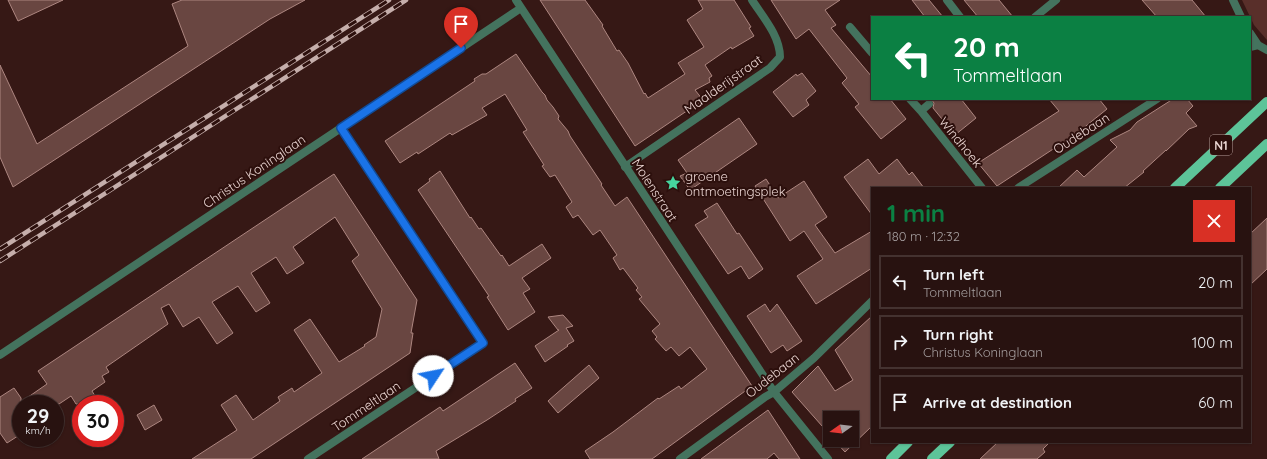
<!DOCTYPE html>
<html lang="en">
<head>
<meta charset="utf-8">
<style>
	:root { --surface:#281210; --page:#34201e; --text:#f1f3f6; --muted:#a59e9f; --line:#443230; --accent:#0b8043 }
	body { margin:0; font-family:Quicksand,sans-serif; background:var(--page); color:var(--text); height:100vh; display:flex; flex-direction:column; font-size:15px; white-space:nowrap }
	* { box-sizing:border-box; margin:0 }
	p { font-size:13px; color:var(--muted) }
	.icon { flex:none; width:22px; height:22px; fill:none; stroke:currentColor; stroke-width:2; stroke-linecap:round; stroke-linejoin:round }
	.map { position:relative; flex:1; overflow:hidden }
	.sheet { position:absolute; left:871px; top:187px; width:380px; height:256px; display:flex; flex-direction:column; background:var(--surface); border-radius:0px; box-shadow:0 1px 3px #0004,0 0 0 1px var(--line) }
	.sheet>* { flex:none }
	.top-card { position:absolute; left:871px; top:16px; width:380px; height:84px; border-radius:0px; box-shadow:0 1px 3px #0004,0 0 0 1px var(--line); background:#0b8043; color:#fff; overflow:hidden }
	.needle { width:26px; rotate:256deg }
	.fabs { position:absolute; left:823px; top:411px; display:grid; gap:8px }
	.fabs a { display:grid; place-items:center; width:36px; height:36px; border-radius:0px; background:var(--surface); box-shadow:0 1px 3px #0004,0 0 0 1px var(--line); font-size:20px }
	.speed { position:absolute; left:12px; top:395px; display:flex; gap:8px; font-size:20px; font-weight:700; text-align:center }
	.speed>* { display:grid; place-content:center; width:52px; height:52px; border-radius:50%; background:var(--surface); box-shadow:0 1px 3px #0004,0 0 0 1px var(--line); line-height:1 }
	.speed small { font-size:10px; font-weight:400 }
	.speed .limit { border:6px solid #d22; background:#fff; color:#111 }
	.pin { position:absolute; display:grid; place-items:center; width:34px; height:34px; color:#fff; margin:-41px -17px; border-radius:50% 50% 50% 0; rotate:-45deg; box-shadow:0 0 4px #0007 }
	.pin .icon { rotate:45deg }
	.me { position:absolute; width:44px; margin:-22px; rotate:56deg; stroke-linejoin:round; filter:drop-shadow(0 0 3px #0008) }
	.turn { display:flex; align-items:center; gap:14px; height:84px; padding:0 16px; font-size:18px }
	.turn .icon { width:52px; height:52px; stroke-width:2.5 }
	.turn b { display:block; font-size:28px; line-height:34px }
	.round { display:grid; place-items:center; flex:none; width:42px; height:42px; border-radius:0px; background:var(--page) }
	.head { display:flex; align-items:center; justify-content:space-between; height:68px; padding:0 16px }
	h1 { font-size:24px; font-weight:700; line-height:30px; color:var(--accent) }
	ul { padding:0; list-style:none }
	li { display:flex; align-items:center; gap:12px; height:54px; margin:0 8px 6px; padding:0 8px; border:2px solid var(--line); border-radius:0px }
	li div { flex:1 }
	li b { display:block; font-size:15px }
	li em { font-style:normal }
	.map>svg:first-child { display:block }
</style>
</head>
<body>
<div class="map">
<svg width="1267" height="459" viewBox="0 0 1267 459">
	<rect width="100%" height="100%" fill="#361815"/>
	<!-- green -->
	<path fill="#592f2a" d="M1242,0H1267V40L1254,25Z"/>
	<!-- building -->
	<path fill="#694641" stroke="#ad8680" d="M8,0H63L18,21Z
		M182,0H305L270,19L13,187L0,157V65L37,144L188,46L172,4Z
		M540,0H585L603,25L602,26L617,51L619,50L628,63L644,94L645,93L648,98L685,74L678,63L704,47L687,20L703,9L698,0H734L751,27L749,28L754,36L732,49L731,47L705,65L712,76L709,78L710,82L695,90L703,100L635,146Z
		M771,0H840L825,10L836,25L831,28L872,77V99H890L906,119L881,139L855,107L859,104L842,83L847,78L809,29L796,39Z
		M912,0H929L943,17H925Z
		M964,0H999L1013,17H978Z
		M1142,0H1192L1206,17H1157Z
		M516,54L542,92L545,95L547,100L553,107L559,116L558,119L568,131L570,136L602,184L601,185L615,206L627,197L752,386L652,459H590L585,451L613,432L658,398L659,399L679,386L681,389L707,369L690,347L679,356L671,347L666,351L655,339L657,337L652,331L660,324L639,299L642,297L636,290L638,288L623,268L620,270L613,258L617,255L600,230L593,235L578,215L573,218L566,207L572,202L555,175L550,177L542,166L544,165L523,132L527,130L505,94L482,108L487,115L452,135L450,133L418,154L417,152L400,163L385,141L475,81L474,79L482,74H486Z
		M802,73L816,91L806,100L809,105L793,117L773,92L796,74L797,76Z
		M931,99H961L976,118L955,135L933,108L934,103Z
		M1049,99H1099L1107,109L1076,134L997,186L978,163L1059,111Z
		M1173,99H1187L1193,106L1186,113L1197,126L1189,129L1166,151V150L1143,171L1144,172L1124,188H1058L1077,170L1084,177L1117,147L1110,140L1130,130L1137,122Z
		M739,118L757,144L690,190L680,176L687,173L678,160Z
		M868,159L879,174L897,159L909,175L912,172L924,188H872V215L844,177Z
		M440,171L470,218L471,217L479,229L481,228L501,256L502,255L509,266L542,244L551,258L522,278L530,289L523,293L535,312L508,330L487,297L489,296L418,190L430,181L429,179Z
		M334,174L417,300L411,333H413L410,353L251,459H192L237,430L221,405L236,395L253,420L280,401L278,397L292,388L294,392L322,373L294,330L310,319L339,362L365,346L364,345L376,337L382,309L352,261L359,255L335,217L293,247L304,263L287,274L276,257L251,273L270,303L256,312L238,286L212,302L233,333L217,344L199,317L183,327L169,304L161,308L168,324L106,367L109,372L102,376L105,382L92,391L100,404H76L71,396L59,404H21V434L7,443L0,433V397L14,388L21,398V402L47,384L38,371Z
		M766,179L778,198L804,181L827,217L815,225L835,253L872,231V268L816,304L797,276L823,259L804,231L790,241L755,186Z
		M717,203L737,234L739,233L763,269L749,279L741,266L728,274L695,225L708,217L704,211Z
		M1267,218V269L1250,285V234Z
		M765,304L770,312L777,304L802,341L787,351L783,345L771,353L747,316Z
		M563,315L573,326L566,328L574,341L567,345L568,346L545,362L535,346L559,330H558L548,317Z
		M872,316V426L845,452L834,440H852V418H830V435L792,392L818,366L835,391L853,380L835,350Z
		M515,363L532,388L515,399L516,401L487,420L436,451L439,459H362L440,407L443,411Z
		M589,365L599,378L558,413L548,401Z
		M154,405L162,420L145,430L137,415Z
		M768,410L800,459H779L774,453L767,459H701Z
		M998,442H1050L1043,449L1045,452L1037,459H980Z"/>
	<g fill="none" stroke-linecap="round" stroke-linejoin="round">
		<!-- street -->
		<path stroke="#44735e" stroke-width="8" d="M516,0L774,392L828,459
			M947,0L960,17
			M1233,0L1241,17
			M1035,17L1056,0
			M850,27L872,53
			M1250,33L1258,45
			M1250,47L1258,45L1267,50
			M910,99L921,111
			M929,104L921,111L982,188
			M625,167L770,68L780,57C780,36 763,17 752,0
			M1018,188L1157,99
			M0,355L521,8
			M308,459L483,343L341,128
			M680,459L765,397L774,392L814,358L872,301"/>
		<!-- primary -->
		<path stroke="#5dc499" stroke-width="10" d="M1175,188L1267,102
			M1220,188L1267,144
			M891,459L908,442
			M932,459L950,442"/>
		<defs>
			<path id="rail" d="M0,249L389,0
				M0,261L406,0"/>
		</defs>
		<!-- rail casing -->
		<use href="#rail" stroke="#c5aeab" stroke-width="4.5"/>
		<!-- rail -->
		<use href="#rail" stroke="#2c0f0c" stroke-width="3" stroke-dasharray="9" stroke-linecap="butt"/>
	</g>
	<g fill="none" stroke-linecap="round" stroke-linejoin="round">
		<defs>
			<path id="route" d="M433,376L483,343L341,128L461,48"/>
		</defs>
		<!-- route casing -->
		<use href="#route" stroke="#114b97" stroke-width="10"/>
		<!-- route -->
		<use href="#route" stroke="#1a73e8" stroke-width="7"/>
	</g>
	<!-- icons -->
	<defs>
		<symbol id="sight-bare" viewBox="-9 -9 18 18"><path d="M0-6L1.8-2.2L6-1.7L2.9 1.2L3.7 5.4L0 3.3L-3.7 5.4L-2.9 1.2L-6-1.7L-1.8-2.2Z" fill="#46d49e" stroke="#2c0f0c" stroke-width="2.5" paint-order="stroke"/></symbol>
	</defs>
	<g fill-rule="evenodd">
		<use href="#sight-bare" x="662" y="172" width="22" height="22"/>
	</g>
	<g text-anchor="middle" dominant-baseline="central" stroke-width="4" stroke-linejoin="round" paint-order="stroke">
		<!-- shield labels -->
		<rect fill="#2c0f0c" stroke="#b19a97" stroke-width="1" x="1210" y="135" width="22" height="20" rx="3"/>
		<g font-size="12" font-weight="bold" fill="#ead5d2">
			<text x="1221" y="145">N1</text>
		</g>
		<!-- street labels -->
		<g font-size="13" fill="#ead5d2" stroke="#2c0f0c">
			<text transform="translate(723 84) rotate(-35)">Maalderijstraat</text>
			<text transform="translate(1081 133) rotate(-33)">Oudebaan</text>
			<text transform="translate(961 142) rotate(51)">Windhoek</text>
			<text transform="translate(254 171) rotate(-34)">Christus Koninglaan</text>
			<text transform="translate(655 190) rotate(57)">Molenstraat</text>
			<text transform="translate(772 375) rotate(-38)">Oudebaan</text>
			<text transform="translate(366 406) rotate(-34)">Tommeltlaan</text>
		</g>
		<!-- poi labels -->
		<g font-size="13" fill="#ead5d2" stroke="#2c0f0c" text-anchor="start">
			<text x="685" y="176">groene<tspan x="685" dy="15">ontmoetingsplek</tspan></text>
		</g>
	</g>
</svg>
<div class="fabs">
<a><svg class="needle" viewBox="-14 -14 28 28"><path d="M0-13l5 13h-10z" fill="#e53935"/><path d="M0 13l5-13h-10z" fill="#a59e9f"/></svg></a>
</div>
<div class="speed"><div>29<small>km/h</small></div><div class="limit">30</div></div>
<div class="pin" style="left:461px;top:48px;background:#d93025"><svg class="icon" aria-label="arrive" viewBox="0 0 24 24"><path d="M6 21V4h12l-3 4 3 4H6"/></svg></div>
<svg class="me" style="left:433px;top:376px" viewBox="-20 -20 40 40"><circle r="19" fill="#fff"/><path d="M0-13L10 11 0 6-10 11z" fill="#1a73e8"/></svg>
<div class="top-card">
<div class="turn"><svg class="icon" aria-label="left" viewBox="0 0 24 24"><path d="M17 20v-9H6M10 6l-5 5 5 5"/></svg><div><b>20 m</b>Tommeltlaan</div></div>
</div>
<section class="sheet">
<div class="head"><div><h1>1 min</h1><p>180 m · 12:32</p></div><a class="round" style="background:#d93025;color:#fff"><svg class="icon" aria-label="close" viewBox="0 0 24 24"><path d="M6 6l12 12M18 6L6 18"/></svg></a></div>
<ul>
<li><svg class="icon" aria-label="left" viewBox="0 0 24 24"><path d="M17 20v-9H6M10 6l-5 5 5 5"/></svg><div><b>Turn left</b><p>Tommeltlaan</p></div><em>20 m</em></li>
<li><svg class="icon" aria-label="right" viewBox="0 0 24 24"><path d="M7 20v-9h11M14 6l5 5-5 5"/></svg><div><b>Turn right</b><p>Christus Koninglaan</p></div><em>100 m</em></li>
<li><svg class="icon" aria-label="arrive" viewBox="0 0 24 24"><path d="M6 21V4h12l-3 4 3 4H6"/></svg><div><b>Arrive at destination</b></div><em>60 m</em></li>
</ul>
</section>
</div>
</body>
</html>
